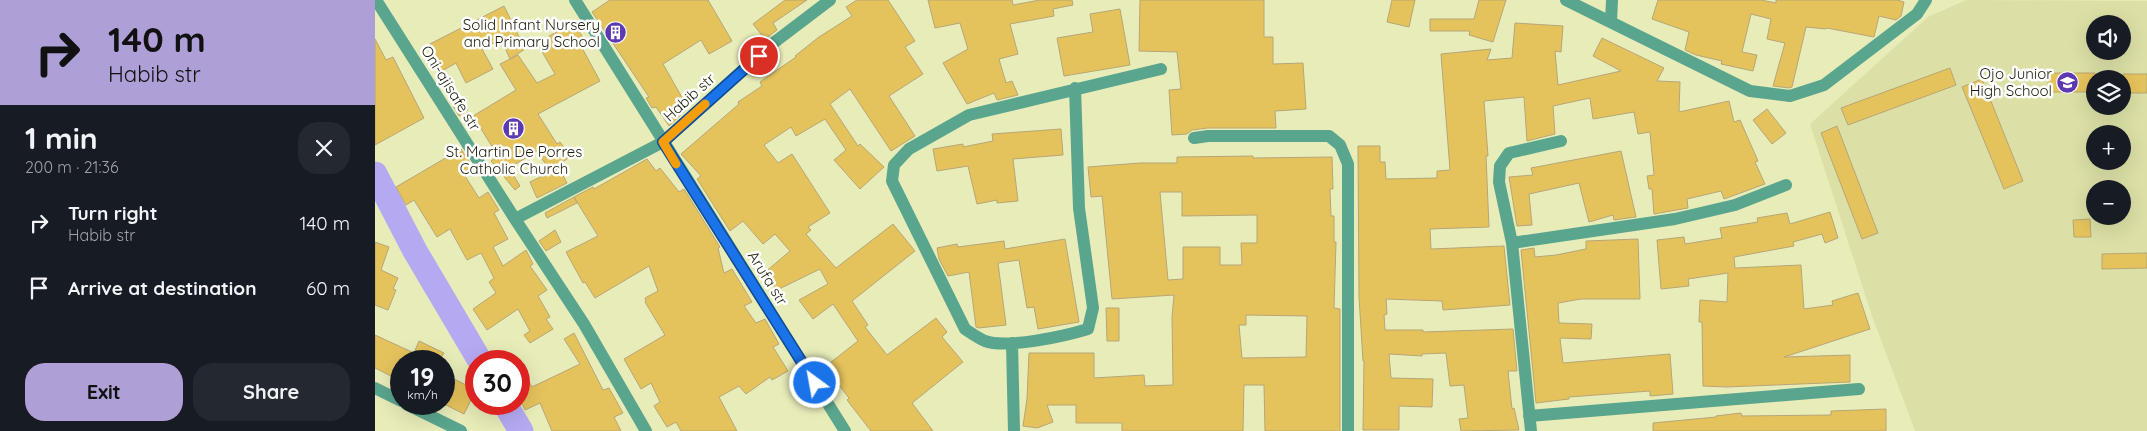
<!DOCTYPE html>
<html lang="en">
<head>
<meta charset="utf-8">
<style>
	:root { --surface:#171b24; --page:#242831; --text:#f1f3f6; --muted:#9ea1a6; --accent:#ae9fd7 }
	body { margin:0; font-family:Quicksand,sans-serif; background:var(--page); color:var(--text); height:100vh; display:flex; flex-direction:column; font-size:19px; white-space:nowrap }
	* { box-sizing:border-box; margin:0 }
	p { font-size:16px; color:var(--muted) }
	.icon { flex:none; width:28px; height:28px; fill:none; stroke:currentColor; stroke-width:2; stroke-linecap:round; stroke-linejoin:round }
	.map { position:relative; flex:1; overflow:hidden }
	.drawer { display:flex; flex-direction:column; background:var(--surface); width:375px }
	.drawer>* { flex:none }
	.guide { background:#ae9fd7; color:#111; overflow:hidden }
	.controls { position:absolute; left:1711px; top:15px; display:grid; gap:10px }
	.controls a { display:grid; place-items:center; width:45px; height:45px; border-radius:50%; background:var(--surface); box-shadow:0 5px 20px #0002; font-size:25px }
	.speed { position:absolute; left:15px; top:350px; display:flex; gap:10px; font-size:25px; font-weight:700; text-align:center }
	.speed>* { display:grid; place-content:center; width:65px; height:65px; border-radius:50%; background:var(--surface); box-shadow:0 5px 20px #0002; line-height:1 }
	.speed small { font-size:12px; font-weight:400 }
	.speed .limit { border:8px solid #d22; background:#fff; color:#111 }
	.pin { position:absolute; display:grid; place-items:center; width:42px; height:42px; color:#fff; margin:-21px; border:2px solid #fff; border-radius:50%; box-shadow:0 1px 5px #0007 }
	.me { position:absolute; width:55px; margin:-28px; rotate:328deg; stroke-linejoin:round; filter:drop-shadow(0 0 4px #0008) }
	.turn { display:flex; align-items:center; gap:18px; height:105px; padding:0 25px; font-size:22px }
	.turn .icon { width:65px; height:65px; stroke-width:2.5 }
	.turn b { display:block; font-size:35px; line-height:42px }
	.round { display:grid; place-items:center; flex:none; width:52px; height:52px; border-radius:20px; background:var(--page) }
	.headline { display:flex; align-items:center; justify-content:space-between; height:85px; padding:0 25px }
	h1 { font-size:30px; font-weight:700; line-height:38px }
	.cta { display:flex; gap:10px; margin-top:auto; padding:10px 25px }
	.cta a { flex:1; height:58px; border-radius:20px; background:var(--accent); color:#111; font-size:20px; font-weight:700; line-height:58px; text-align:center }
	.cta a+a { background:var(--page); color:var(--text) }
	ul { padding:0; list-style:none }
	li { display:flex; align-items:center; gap:15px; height:65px; padding:0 25px }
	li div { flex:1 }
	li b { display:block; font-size:19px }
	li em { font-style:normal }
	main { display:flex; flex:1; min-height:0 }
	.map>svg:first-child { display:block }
</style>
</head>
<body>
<main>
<section class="drawer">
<div class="guide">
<div class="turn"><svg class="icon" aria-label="right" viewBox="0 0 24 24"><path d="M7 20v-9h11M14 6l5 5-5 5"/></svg><div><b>140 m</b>Habib str</div></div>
</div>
<div class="headline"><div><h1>1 min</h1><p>200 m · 21:36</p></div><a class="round"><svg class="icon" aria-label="close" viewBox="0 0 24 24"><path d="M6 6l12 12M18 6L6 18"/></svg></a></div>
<ul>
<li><svg class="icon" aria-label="right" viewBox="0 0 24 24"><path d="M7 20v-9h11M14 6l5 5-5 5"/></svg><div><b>Turn right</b><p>Habib str</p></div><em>140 m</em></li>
<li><svg class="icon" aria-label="arrive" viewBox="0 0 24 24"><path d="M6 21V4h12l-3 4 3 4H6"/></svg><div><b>Arrive at destination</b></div><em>60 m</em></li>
</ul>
<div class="cta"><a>Exit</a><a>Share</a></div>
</section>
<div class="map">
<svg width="1772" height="431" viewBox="0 0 1772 431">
	<rect width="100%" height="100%" fill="#e8ecb9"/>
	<!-- built -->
	<path fill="#dce0a6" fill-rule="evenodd" d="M1591,0L1772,1V431H1540L1497,316L1435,124L1553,17ZM1720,24H1748V51H1720ZM1720,79H1748V106H1720ZM1720,134H1748V161H1720ZM1720,189H1748V216H1720Z"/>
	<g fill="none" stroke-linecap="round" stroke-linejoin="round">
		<!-- river -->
		<path stroke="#b5aaf2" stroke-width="25" d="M0,174L40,251L105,361
			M130,404L146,431"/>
	</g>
	<!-- building -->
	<path fill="#e5c35c" stroke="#b6a677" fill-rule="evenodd" d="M235,0H333L357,41L334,54L326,40L288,64L313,108L294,126L281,107L277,108L271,98L274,97L217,12Z
		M410,0H432L398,23L402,30L390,39L378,24Z
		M482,0H513L540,41L530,47L548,74L514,96L540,136L516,151L475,89L455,104L483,146L485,144L509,167L485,189L459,160L471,150L450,119L421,136L416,127L389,145L403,163L417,154L455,213L433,227L436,230L431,234L461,268L518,224L540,251L477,301L493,325L490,327L512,355L561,318L572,332L567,337L588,362L537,403L558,431H496L472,400L474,398L450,367L483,341L458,304L438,319L424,300L453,284L445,269L402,290L388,274L415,251L400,234L388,244L368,221L355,231L322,179L326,176L306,154L364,104L363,102L387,86L385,82L421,57L420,56L444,37L477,16L471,7Z
		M553,0H637L638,5L665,0H697L698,5L678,9L679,16L635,24L643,54L624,59L631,83L637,81L643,95L622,100L619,93L592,104L568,63L593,49L585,23L560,28Z
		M765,0H889V37H898V64L928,63L931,109L900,111L901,128H833L817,130L812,134L797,135L794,90L806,89L802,52L764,51Z
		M1017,0H1040L1034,27L1012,22Z
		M1104,0H1131L1118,42L1094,35L1095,31H1055V19H1099Z
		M1283,0H1386L1401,3V0H1522L1529,2L1526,16L1521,20L1504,16L1499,37L1452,28L1451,29L1431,27L1417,87L1414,88L1398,86L1410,43L1392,39L1396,19L1376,14L1367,52L1382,55L1378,71L1346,64L1347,61L1321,55L1310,50L1314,32L1277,19Z
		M129,6L150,49L135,59L126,39L107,49L118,69L91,83L81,63L67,71L53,45Z
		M745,9L755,65L689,76L682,38L718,32L715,14Z
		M199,22L211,43L206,46L225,81L163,114L182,144L185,142L196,156L175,171L162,151L134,168L145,186L140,190L116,161L123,156L98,116L141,90L125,64L143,55L162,83L180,74L162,43Z
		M1140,23L1188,26L1186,52L1180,51L1183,85L1246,71L1218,56L1227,38L1289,68L1282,81L1305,82L1304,112L1354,101L1359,122L1365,120L1383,161L1380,162L1390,184L1349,199L1346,191L1312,199L1313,208L1279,214L1277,189H1274L1272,176L1279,175L1275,132L1263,134L1259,112L1218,119L1215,98L1178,106L1180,134L1152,141L1149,97L1109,101L1113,156H1111L1114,227L1055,229L1056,249L1129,246L1135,305L1068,310L1067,301L1011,299L1012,314L1009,315L1010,330H1048V332L1138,329L1142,371H1133L1137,409L1139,408L1144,430L1086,431L1084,419L1093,418L1089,385L1075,386L1071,353L1047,354V356L1014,354L1016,378L1058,379L1057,407L1024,406V430H988L989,361H988L984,297L983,146H1005V162H1010L1011,179L1062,178V171L1075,170L1066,54L1116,49L1112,60L1137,58Z
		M0,39L11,60L18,57L49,118L0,145Z
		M1575,68L1581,85L1473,125L1466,108Z
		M1673,73H1720V92H1673Z
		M1748,74H1772V93H1748Z
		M1607,79L1648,181L1629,189L1587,87Z
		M87,101L93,110L84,116L78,106Z
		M1392,109L1411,133L1397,144L1378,120Z
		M1462,126L1503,233L1487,239L1446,133Z
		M686,129L688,155L638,159L643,201L622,203V200L602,204L593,166L562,171L558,149L588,144V147L618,141L617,134Z
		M86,149L100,170L90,176L104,198L113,192L124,210L119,213L133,239L118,247L128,266L151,250L158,264L155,266L172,290L163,296L175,317L171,319L178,329L155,343L149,335L155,331L143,309L112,330L98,309L121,293L114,282L119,278L106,253L92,260L75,229L62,237L39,200L31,205L21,187Z
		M1246,151L1261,217L1239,220L1238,215L1214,222L1204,183L1154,194L1157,225L1142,226L1134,177L1158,175L1156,168Z
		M878,156V158L957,157L958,189H955L956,216H959V242H961L959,308L965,309V431H890L889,385H869L868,431H747V423H701V405H672L678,422L662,428L648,426L652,399L654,353H719V378L769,375L770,386L798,385L797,317L799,295L737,299L727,196L716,197L713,167L765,163H802V157ZM785,192H807V216L882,215V243H866L867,265H845V247H808V279L793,280ZM871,315L932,316L931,357L867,358L864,325H871Z
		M272,159L281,171L285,168L304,192L309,189L345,247L343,248L349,273L357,269L377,302L369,306L381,323L390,319L404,344L398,347L413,371L397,380L395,377L371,394L364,386L344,397L362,431H306L301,422L292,427L279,406L285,402L276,383L266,389L249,359L290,335L270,302H271L270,298L283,291L274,266L220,298L210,282L208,283L191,252L223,236L199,197L218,187L219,189Z
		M184,168L192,183L162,198L155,182Z
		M199,197L202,203L172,218L170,213Z
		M1455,212L1463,238L1450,243L1447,234L1418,242L1419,246L1359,257L1360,268L1426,265L1429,309L1458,305L1457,301L1483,293L1495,329L1409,357L1475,355V382L1351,387L1328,386L1327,322H1324L1325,300L1352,302L1353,273L1313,279L1314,286L1286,289L1282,240L1309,237L1310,244L1347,238L1345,228L1383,222L1382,218L1412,213L1415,224Z
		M1715,219L1716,237H1699L1698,220Z
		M180,230L186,242L171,251L164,241Z
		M690,239L704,322L663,329L659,307L652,308L644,260L623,263L631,325L604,328L601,327L594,272L573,276L564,259L562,248L582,244L583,247L629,241L630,249Z
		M1263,239L1265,299H1206L1183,303L1184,323L1217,324L1216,339L1185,338L1188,363L1295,354L1298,394L1275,396V391L1194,397V399L1161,403L1146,250L1159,248L1160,257L1181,255L1211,249V241Z
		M0,242L14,247L6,270L23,278L18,289L21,290L13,310L0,305Z
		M1772,253V268L1727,269V254Z
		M731,308H744V341H732Z
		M199,333L228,390L234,388L248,413L239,417L246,431H177L165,403L150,410L144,398V364L157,387L205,364L189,339Z
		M0,335L39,353L44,341L69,353L64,361H26V381L0,368Z
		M69,374L101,390L89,414L69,404Z
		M1511,409V431H1278V423L1341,417V416L1366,413L1367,416L1456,415V411Z"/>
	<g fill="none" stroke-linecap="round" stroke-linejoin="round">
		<!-- minor -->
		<path stroke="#5aa58d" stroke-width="12" d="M1,0L140,219L209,324L271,431
			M200,0L470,431
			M1191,0L1375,91L1415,96L1449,85L1542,14L1551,0
			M1236,22L1237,0
			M700,88L704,208L718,308L713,329C690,336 632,349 610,341C603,338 596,333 590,329L517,181L519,165L534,149L594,115L786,69
			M819,138L833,136H954L965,145L973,164V431
			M140,219L288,142L397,44L455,0
			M1137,243L1300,219L1360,205L1411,185
			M637,343L639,431
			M0,388L26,401
			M31,404L86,431
			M1154,416L1484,389
			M1156,431L1137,243L1124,182L1125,166L1134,153L1186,141"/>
	</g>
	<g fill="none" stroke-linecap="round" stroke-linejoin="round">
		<defs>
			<path id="route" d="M384,56L288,142L440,383"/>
		</defs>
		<!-- route casing -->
		<use href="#route" stroke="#114b97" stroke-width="12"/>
		<!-- route -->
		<use href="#route" stroke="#1a73e8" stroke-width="9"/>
		<!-- slow -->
		<path stroke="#f59e0b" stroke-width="9" d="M301,164L288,142L330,104"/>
	</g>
	<!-- icons -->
	<defs>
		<symbol id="building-disc" viewBox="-11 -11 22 22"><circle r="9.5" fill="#5c39b1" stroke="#fff"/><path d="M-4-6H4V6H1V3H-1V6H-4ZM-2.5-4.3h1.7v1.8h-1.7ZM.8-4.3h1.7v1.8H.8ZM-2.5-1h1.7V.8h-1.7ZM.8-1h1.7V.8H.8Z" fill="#fff"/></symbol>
		<symbol id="school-disc" viewBox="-11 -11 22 22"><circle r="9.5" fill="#5c39b1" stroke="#fff"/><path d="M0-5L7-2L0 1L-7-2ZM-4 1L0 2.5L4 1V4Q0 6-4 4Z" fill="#fff"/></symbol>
	</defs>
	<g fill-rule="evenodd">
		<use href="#building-disc" x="228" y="20" width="25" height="25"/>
		<use href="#school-disc" x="1680" y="70" width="25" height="25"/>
		<use href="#building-disc" x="126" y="116" width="25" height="25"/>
	</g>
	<g text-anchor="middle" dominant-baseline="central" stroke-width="5" stroke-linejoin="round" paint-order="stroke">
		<!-- poi labels -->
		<g font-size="15" fill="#1f1f0c" stroke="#fff" text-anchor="end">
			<text x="225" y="24">Solid Infant Nursery<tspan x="225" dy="17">and Primary School</tspan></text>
			<text x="1677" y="73">Ojo Junior<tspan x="1677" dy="17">High School</tspan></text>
			<text x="139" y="151" text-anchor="middle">St. Martin De Porres<tspan x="139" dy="17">Catholic Church</tspan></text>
		</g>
		<!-- street labels -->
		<g font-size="15" fill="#1f1f0c" stroke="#fff">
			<text transform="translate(76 88) rotate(58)">Oni-ajisafe str</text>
			<text transform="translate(314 97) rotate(-42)">Habib str</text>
			<text transform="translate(393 278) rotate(58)">Arufa str</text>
		</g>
	</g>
</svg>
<div class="controls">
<a><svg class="icon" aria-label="sound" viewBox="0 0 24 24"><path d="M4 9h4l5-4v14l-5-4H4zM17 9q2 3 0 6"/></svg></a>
<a><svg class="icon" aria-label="layers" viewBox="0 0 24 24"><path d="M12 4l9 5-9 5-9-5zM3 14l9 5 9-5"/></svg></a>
<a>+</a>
<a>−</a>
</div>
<div class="speed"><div>19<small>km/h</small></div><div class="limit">30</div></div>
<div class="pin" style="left:384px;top:56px;background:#d93025"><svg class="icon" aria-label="arrive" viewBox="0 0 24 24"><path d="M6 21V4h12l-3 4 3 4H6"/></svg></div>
<svg class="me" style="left:440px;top:383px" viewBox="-20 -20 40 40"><circle r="17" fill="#1a73e8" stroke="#fff" stroke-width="3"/><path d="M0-11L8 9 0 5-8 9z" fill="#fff"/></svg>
</div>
</main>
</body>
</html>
